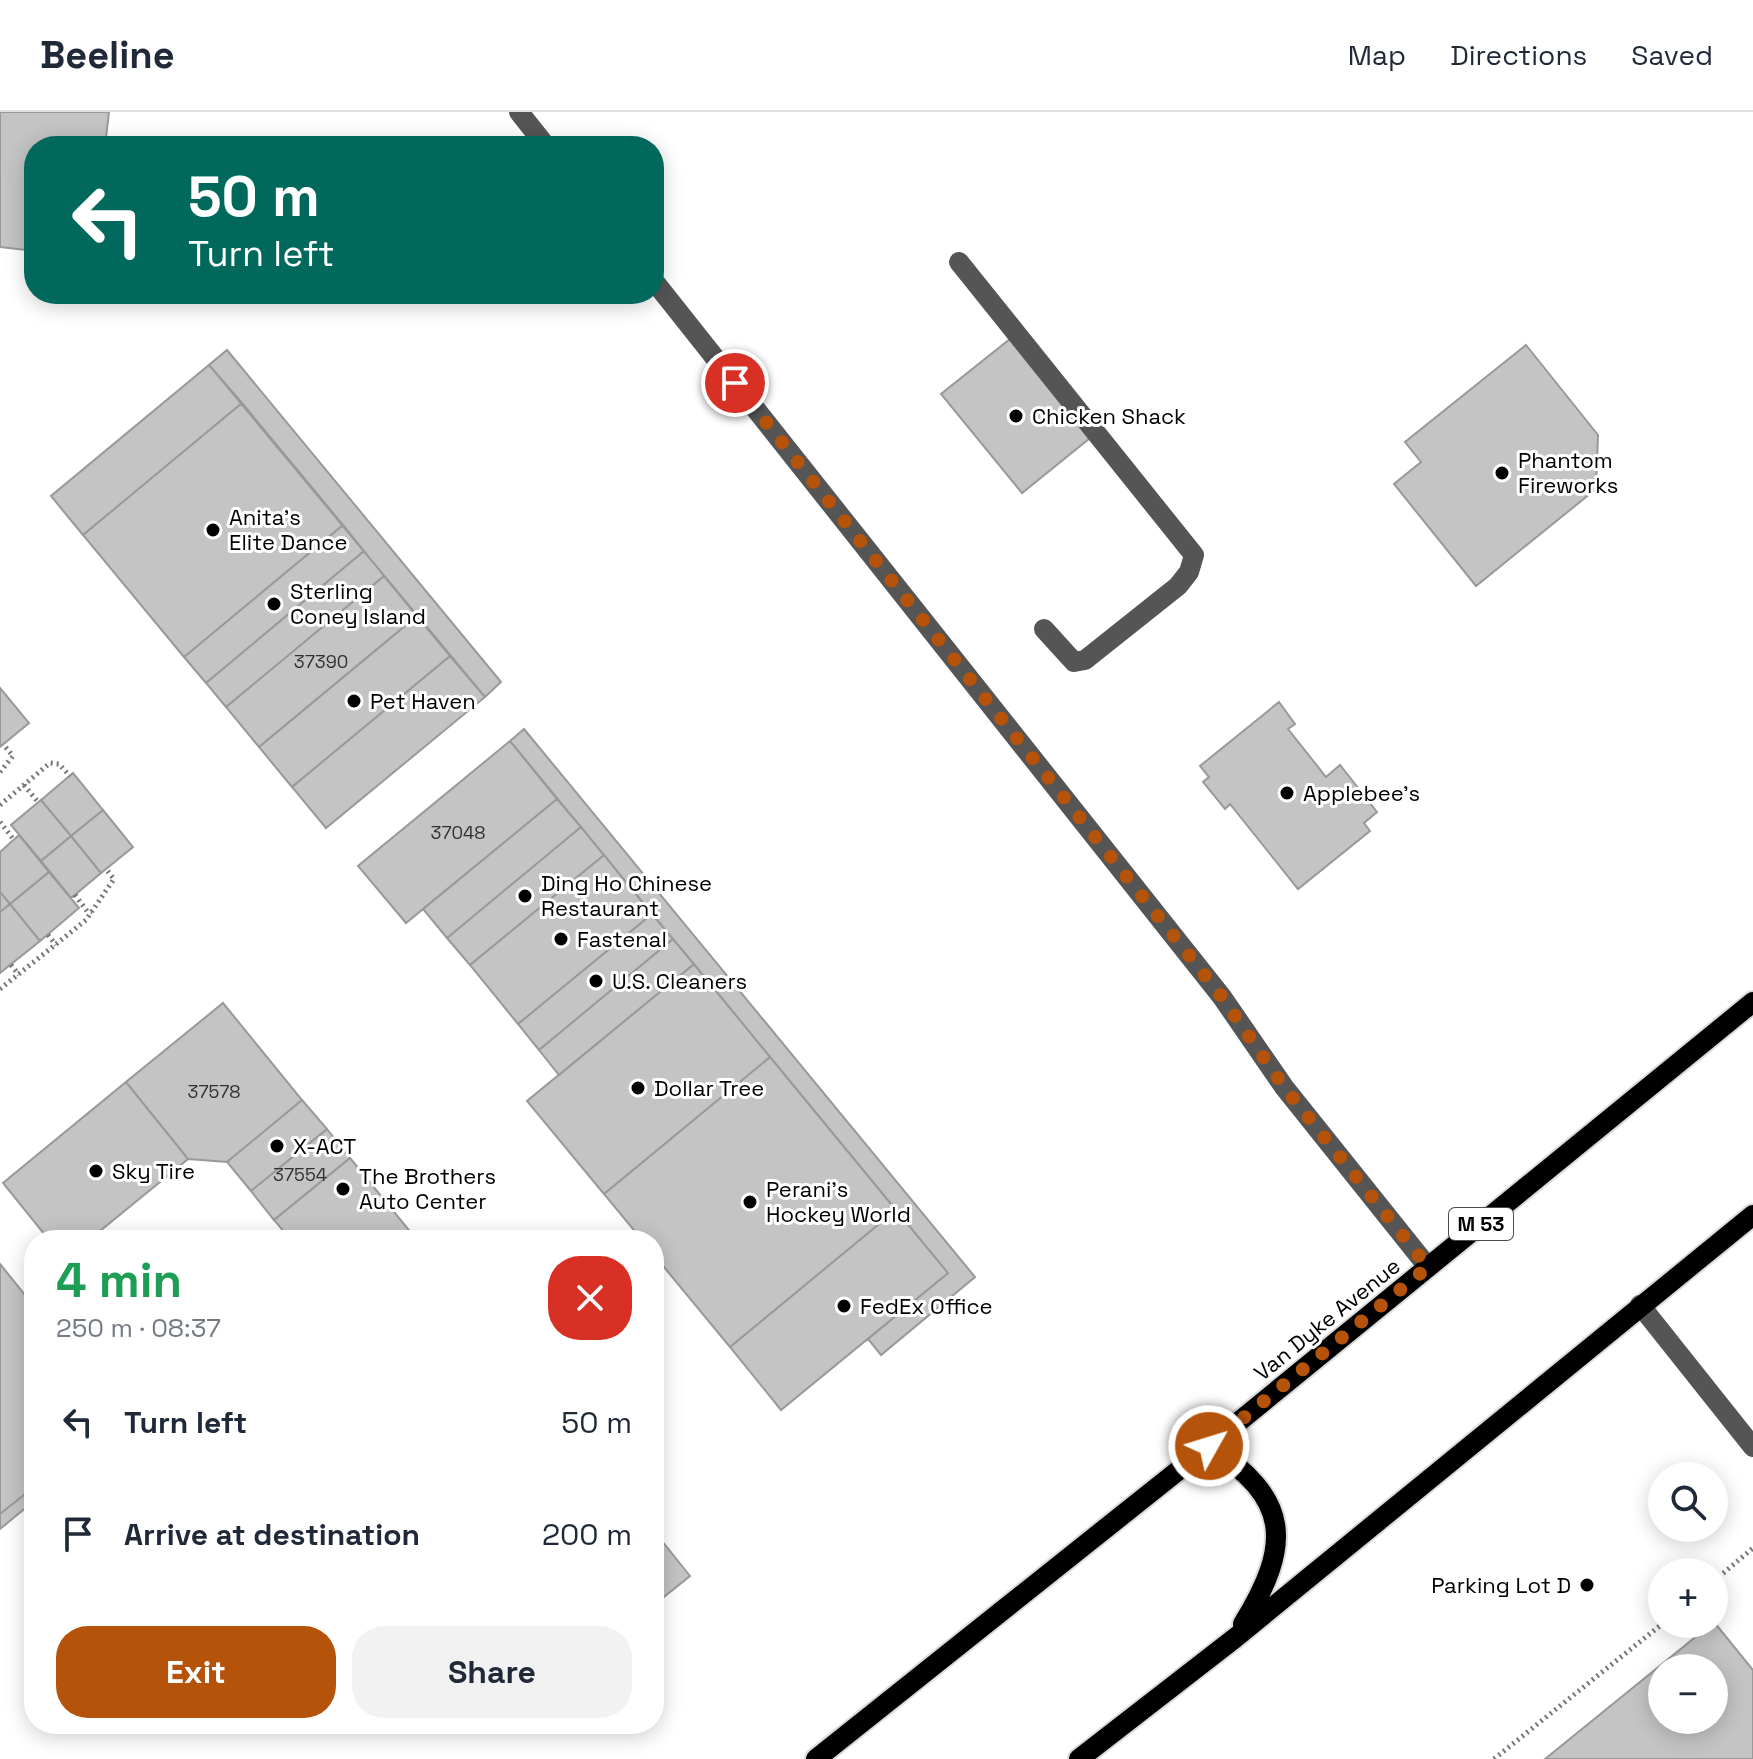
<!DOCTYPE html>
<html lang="en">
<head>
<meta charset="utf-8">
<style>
	:root { --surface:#fff; --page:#f2f2f3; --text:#1f2937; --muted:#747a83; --line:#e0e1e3; --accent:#b45309 }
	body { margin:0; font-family:"Space Grotesk",sans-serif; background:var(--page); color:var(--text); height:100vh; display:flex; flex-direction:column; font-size:30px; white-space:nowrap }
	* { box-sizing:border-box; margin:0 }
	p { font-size:26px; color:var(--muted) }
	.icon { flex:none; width:44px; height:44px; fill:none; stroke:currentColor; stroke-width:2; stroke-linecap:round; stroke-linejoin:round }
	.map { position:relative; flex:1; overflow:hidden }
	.drawer { position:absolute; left:24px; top:1118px; width:640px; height:504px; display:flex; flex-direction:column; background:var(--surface); border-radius:32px; box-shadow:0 4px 20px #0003 }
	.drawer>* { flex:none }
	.banner { position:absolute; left:24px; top:24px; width:640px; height:168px; border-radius:32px; box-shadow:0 4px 20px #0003; background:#00695c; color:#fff; overflow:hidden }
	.tools { position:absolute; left:1648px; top:1350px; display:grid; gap:16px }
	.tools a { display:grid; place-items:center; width:80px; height:80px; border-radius:50%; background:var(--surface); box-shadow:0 4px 20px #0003; font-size:40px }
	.pin { position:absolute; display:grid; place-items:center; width:68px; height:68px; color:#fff; margin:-34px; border:4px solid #fff; border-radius:50%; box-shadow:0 2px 8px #0007 }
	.me { position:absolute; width:88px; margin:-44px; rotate:51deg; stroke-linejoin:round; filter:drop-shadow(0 0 6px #0008) }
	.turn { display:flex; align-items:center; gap:28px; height:168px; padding:0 32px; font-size:36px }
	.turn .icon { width:104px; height:104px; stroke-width:2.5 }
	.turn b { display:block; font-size:56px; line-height:68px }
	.round { display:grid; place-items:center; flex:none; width:84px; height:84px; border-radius:32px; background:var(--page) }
	.head { display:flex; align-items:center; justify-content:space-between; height:136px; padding:0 32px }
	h1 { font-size:48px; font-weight:600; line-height:60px; color:#1e9e55 }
	.button { display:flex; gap:16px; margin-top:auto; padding:16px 32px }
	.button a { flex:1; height:92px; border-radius:32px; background:var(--accent); color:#fff; font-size:32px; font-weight:600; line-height:92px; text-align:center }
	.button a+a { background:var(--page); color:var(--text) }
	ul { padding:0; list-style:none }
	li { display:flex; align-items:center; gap:24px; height:112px; padding:0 32px }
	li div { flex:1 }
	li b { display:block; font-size:30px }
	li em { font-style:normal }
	header { display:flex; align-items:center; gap:48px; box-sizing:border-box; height:112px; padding:0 40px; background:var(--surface); border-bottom:2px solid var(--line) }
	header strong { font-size:38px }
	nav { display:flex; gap:44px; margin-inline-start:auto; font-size:28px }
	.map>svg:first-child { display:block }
</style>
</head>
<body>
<header>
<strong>Beeline</strong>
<nav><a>Map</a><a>Directions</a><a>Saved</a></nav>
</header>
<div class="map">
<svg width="1753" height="1647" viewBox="0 0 1753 1647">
	<rect width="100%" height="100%" fill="#fff"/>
	<!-- building -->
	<path fill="#c4c4c4" stroke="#999" stroke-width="2" fill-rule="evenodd" d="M0,0H109L105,34H34V139L0,135Z
		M1010,227L1090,326L1022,381L941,282Z
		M1526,233L1598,323L1596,377L1476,474L1394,372L1421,350L1405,330Z
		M227,238L501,570L485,585L209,253Z
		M209,253L242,291L83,423L51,384Z
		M242,291L343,413L184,545L83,423Z
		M343,413L364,439L206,571L184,545Z
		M364,439L384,464L226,595L206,571Z
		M384,464L417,504L259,635L226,595Z
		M417,504L450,544L292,675L259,635Z
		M450,544L485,585L326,716L292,675Z
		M0,576L29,611L0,635Z
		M1279,590L1295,612L1288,617L1326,665L1340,653L1377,700L1364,711L1370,719L1298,777L1230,692L1225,697L1203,670L1209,665L1200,654Z
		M524,617L975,1165L881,1243L868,1227L948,1161L510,629Z
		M510,629L557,687L406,811L358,754Z
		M73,661L103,698L71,724L41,688Z
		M557,687L581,715L447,826L423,797Z
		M41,688L71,724L41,749L11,713Z
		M103,698L133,735L101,761L71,724Z
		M581,715L604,743L470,853L447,826Z
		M19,723L49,760L10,792L0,780V740Z
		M71,724L101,761L71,786L41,749Z
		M604,743L652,802L518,912L470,853Z
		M49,760L79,796L40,829L10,792Z
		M0,780L10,792L0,800Z
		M10,792L40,829L0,861V800Z
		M652,802L673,827L539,938L518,912Z
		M673,827L694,852L559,963L539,938Z
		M694,852L770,945L604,1082L527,989Z
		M223,891L302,988L227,1050L188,1047L126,970Z
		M770,945L896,1098L730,1235L654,1143V1128H642L604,1082Z
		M126,970L188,1047L89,1128H49L3,1071Z
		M302,988L327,1017L251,1079L227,1050Z
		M327,1017L350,1046L274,1108L251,1079Z
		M350,1046L417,1128H291L274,1108Z
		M896,1098L948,1161L781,1298L730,1235Z
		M0,1152L34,1194V1375L0,1402Z
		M34,1375V1389L0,1417V1402Z
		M654,1419L690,1464L654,1493Z
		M1714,1510L1753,1558V1647H1545ZM1662,1556H1714V1608H1662Z"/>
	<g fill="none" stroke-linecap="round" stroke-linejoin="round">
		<defs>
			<path id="major" d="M1209,1334C1291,1387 1292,1432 1243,1512
				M816,1647L1209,1334L1753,890
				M1079,1647L1235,1526L1753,1103"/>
		</defs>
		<!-- major casing -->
		<use href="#major" stroke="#dbdbdb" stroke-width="24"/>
		<!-- path -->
		<path stroke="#777" stroke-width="5" stroke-dasharray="2 4" stroke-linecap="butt" d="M0,660L13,644L3,632
			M24,673L38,690
			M0,693L50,651L59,652L70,664
			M0,710L14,728
			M75,783L87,799L92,800
			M48,823L56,833
			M11,853L19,863
			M0,877L86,808L114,767L106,757
			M1714,1469L1753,1436
			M1494,1647L1662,1512"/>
		<!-- minor -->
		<path stroke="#555" stroke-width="20" d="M519,0L546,34
			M959,150L1194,443L1189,460L1178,474L1085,548L1074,550L1044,517
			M654,169L1222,885L1284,975L1428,1155
			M1640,1193L1753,1335"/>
		<!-- major -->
		<use href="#major" stroke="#000" stroke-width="20"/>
	</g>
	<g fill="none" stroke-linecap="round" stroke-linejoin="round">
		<!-- route -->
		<path stroke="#b45309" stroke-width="14" stroke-dasharray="0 25.2" d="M735,271L1222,885L1284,975L1428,1155L1209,1334"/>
	</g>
	<!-- markers -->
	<g fill="#000" stroke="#fff" stroke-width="3">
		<circle cx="1016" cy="304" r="8"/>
		<circle cx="1502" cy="361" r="8"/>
		<circle cx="213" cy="418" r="8"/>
		<circle cx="274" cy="492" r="8"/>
		<circle cx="354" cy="589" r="8"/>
		<circle cx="1287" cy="681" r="8"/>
		<circle cx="525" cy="784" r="8"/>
		<circle cx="561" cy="827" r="8"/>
		<circle cx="596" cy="869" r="8"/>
		<circle cx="638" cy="976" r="8"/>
		<circle cx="277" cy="1034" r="8"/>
		<circle cx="96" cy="1059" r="8"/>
		<circle cx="343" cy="1077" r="8"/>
		<circle cx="750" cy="1090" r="8"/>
		<circle cx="844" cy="1194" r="8"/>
		<circle cx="1587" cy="1473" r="8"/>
	</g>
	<g text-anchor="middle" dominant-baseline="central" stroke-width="6" stroke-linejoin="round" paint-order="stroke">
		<!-- number labels -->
		<g font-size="18" fill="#313131">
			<text x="321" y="549">37390</text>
			<text x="458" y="720">37048</text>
			<text x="214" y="979">37578</text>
			<text x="300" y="1062">37554</text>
		</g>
		<!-- shield labels -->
		<rect fill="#fff" stroke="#4c4c4c" stroke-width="2" x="1449" y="1096" width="64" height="32" rx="6"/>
		<g font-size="20" font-weight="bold" fill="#000">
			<text x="1481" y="1112">M 53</text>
		</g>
		<!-- poi labels -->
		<g font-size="22" fill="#000" stroke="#fff" text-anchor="start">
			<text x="1032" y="304">Chicken Shack</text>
			<text x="1518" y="348">Phantom<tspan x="1518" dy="25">Fireworks</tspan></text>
			<text x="229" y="405">Anita's<tspan x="229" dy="25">Elite Dance</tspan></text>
			<text x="290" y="479">Sterling<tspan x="290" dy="25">Coney Island</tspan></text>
			<text x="370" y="589">Pet Haven</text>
			<text x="1303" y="681">Applebee's</text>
			<text x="541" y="771">Ding Ho Chinese<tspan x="541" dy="25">Restaurant</tspan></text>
			<text x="577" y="827">Fastenal</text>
			<text x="612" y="869">U.S. Cleaners</text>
			<text x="654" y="976">Dollar Tree</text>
			<text x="293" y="1034">X-ACT</text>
			<text x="112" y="1059">Sky Tire</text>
			<text x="359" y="1064">The Brothers<tspan x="359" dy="25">Auto Center</tspan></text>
			<text x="766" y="1077">Perani's<tspan x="766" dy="25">Hockey World</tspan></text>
			<text x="860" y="1194">FedEx Office</text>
			<text x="1571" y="1473" text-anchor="end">Parking Lot D</text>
		</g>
		<!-- street labels -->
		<g font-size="22" fill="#000" stroke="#fff">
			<text transform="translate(1327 1207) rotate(-39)">Van Dyke Avenue</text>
		</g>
	</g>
</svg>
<div class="tools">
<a><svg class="icon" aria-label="search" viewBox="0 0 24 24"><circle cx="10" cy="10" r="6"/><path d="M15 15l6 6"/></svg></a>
<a>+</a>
<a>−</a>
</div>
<div class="pin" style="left:735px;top:271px;background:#d93025"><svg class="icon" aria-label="arrive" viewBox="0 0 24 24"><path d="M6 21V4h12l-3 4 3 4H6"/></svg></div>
<svg class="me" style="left:1209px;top:1334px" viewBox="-20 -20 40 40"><circle r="17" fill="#b45309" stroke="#fff" stroke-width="3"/><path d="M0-11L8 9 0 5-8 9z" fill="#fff"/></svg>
<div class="banner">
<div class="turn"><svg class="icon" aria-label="left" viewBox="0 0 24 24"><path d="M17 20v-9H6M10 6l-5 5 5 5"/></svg><div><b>50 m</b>Turn left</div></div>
</div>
<section class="drawer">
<div class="head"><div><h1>4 min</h1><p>250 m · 08:37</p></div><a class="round" style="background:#d93025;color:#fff"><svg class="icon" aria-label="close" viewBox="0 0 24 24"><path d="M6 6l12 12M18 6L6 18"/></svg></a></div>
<ul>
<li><svg class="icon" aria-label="left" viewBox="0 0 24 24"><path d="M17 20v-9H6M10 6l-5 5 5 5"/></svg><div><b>Turn left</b></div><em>50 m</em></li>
<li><svg class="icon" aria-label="arrive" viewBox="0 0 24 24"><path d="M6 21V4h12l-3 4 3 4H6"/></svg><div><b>Arrive at destination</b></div><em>200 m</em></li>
</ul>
<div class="button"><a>Exit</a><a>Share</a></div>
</section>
</div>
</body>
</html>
